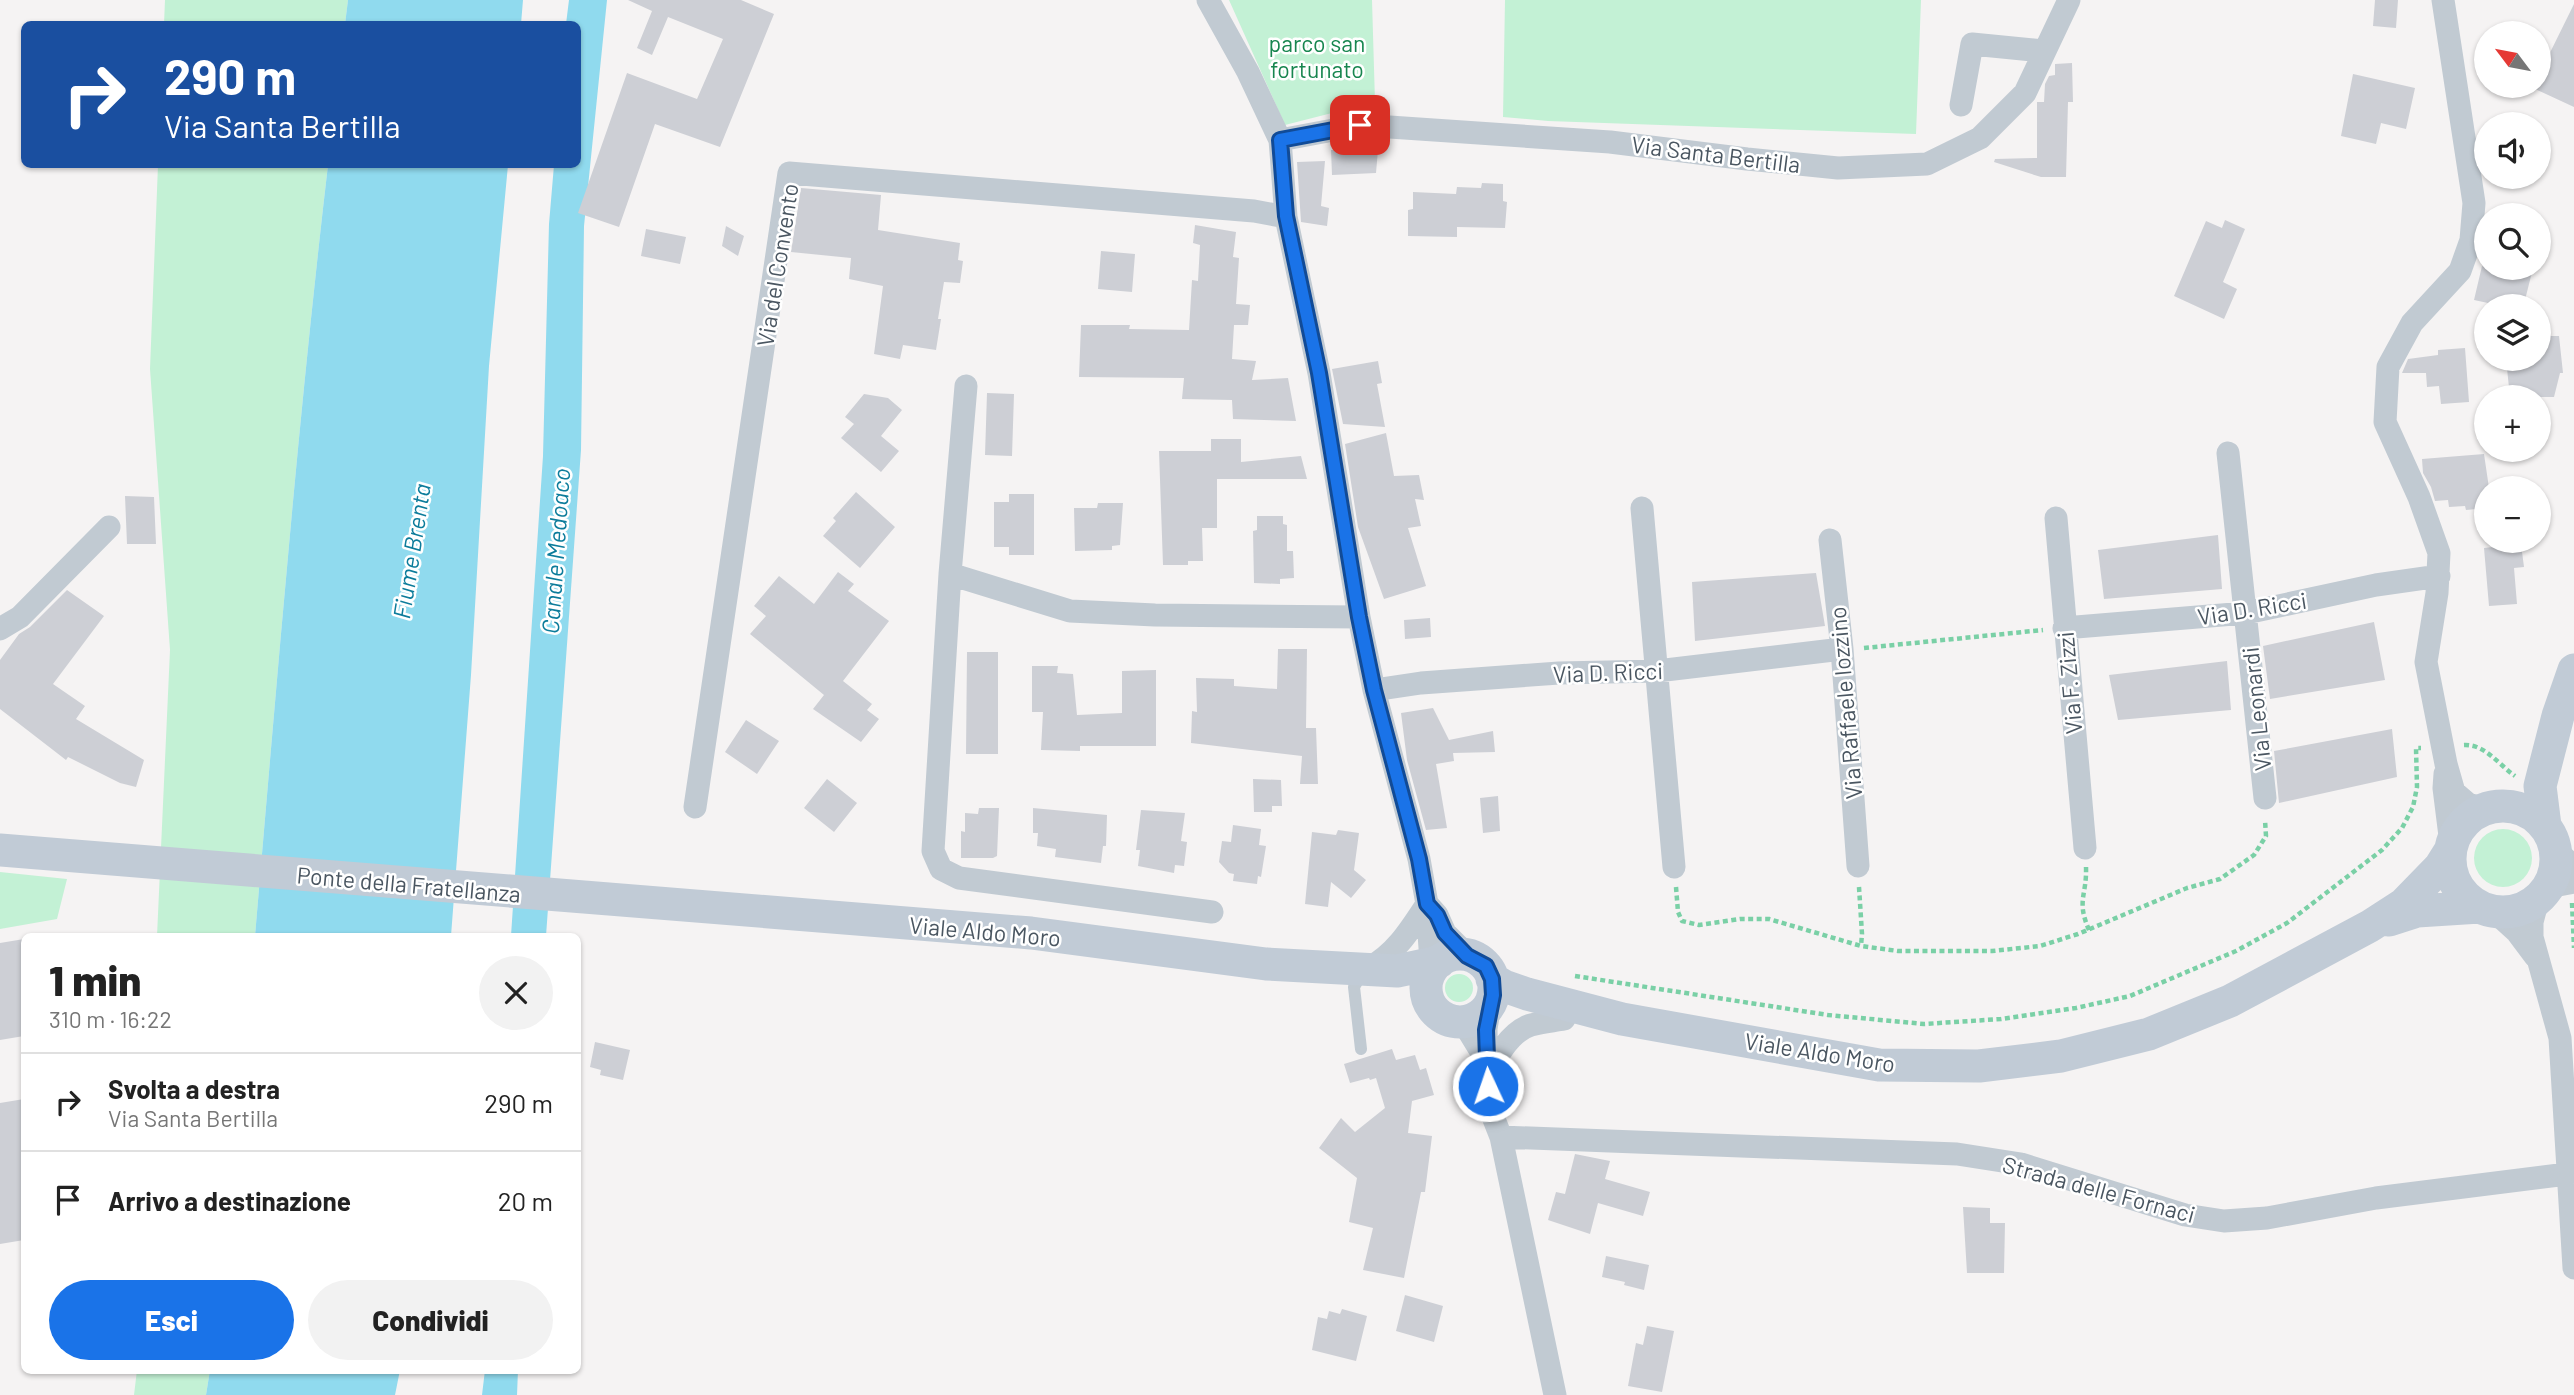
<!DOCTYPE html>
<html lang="it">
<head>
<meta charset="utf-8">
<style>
	:root { --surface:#fff; --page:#f2f2f2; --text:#222; --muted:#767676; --line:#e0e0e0; --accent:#1a73e8 }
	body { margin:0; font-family:Barlow,sans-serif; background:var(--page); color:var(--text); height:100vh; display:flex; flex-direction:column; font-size:26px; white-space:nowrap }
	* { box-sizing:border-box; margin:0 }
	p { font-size:23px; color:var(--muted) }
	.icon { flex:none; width:38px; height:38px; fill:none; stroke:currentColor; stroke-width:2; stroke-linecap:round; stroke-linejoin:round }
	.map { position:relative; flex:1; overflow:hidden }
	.details { position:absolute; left:21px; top:933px; width:560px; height:441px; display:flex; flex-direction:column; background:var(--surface); border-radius:10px; box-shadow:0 2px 5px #0004 }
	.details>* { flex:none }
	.banner { position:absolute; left:21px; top:21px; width:560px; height:147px; border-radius:10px; box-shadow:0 2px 5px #0004; background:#1a4fa0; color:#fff; overflow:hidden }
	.needle { width:46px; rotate:302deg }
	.buttons { position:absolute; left:2474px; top:21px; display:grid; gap:14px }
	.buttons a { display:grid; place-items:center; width:77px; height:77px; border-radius:50%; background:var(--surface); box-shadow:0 2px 5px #0004; font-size:35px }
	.pin { position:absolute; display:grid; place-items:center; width:60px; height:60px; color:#fff; margin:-30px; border-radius:14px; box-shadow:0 4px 10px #0006 }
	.me { position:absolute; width:77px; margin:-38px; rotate:357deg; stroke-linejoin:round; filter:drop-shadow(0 0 5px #0008) }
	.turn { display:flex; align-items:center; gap:24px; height:147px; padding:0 28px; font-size:32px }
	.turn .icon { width:91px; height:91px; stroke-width:2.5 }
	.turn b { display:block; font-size:49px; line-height:60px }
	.round { display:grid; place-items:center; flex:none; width:74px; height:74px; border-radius:37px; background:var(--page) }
	.headline { display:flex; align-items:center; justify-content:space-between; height:119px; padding:0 28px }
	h1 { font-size:42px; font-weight:800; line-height:52px }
	.action { display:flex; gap:14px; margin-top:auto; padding:14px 28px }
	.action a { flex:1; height:80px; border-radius:42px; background:var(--accent); color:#fff; font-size:28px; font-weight:800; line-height:80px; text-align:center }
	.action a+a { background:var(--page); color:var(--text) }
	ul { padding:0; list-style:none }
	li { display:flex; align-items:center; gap:21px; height:98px; padding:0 28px; border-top:2px solid var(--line) }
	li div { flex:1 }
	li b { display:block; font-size:26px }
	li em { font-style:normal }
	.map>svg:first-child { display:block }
</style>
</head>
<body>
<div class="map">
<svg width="2574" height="1395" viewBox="0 0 2574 1395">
	<rect width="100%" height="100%" fill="#f5f3f3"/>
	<!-- green -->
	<path fill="#c3f1d5" d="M165,0H348L345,24H164Z
		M1229,0H1372L1375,102L1285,125Z
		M1505,0H1921L1916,134L1548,121L1503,117Z
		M158,165H328C298,421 277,679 255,936H157L170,650L150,369Z
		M2474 858a29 29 0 1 1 58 0a29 29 0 1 1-58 0Z
		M0,872L67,879L57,919L0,929Z
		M1445 988a14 14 0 1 1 28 0a14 14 0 1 1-28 0Z
		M137,1370H210L206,1395H134Z"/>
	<!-- water -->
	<path fill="#90daee" d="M348,0H523L521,24H345Z
		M569,0H607L584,226L581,450L546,936H511L543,456L549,224L554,165L578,164V24H566Z
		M328,165H508L489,366L471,675L451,936H255C277,679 298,421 328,165Z
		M210,1370H400L395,1395H206Z
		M485,1370H518L517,1395H482Z"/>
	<!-- building -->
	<path fill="#cdcfd5" d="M628,0H741L774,14L720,147L655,124L619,227L578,213L627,73L697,99L723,39L668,17L652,55L637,48L652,11Z
		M2375,0H2398L2396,28L2373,26Z
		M2574,4V107L2533,88L2539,86V75Z
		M2072,63L2073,102H2068L2066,177H2041L1994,162L1995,159L2037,158V102H2044L2045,84L2049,76L2055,75V64Z
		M2353,74L2415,88L2406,129L2381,123L2376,144L2341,136Z
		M1331,150H1378L1376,173L1332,175Z
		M1325,161L1321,206L1329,208L1327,226L1301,222L1297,162Z
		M1482,183L1503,184V201L1507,202L1505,228L1457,227V237L1408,236V210L1413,209V192L1456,194L1457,187L1481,188Z
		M801,188L881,195L878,230L960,243L958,260L963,261L960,283L944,282L938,319H941L936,350L903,345L900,359L874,354L883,286L849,279L851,258L791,252Z
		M2225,220L2245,229L2223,282L2237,289L2224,319L2174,296L2206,221L2222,228Z
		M1195,225L1236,232L1233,257L1239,258L1236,304L1250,305L1248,325H1234L1232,359L1256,361L1252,380L1288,378L1296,421L1233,419L1232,400L1182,399L1184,378L1079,377L1081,325H1130L1129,329L1189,330L1192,280L1198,281L1200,245L1193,243Z
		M726,226L744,236L738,256L722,246Z
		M646,229L686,237L680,264L641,256Z
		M1101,251L1135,254L1132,292L1098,289Z
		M2482,266L2487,268H2533L2524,304L2504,301L2502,306L2474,300Z
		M2539,336H2559L2563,373H2560L2554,397H2510L2506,359H2539Z
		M2465,348L2469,402L2441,404L2439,386L2427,387L2426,373H2402L2408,359L2438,355V350Z
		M1378,361L1382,383L1377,384L1385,427L1343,424L1332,369Z
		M987,393L1014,394L1012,456L985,455Z
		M864,394L888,398L902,410L881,436L899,451L881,472L841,438L854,424L845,417Z
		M1386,433L1394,476L1419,475L1424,500L1415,499L1421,526L1408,528L1426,586L1384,599L1358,527L1345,444Z
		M1211,439H1241V462L1301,456L1307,479H1217V528H1202L1203,561H1188V565H1163L1159,451H1211Z
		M2484,454L2489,488H2487V508L2466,510L2465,506L2449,507L2448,500L2435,501L2431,487L2423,473L2422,459Z
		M856,492L895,527L860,568L823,536L836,521L833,518Z
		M1009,494H1034V555H1009V547H994V502H1009Z
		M125,496L154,497L156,544H127Z
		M1098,503H1123L1120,545L1112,546V550L1075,551L1074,508H1097Z
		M1257,516H1283V524L1287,525V551H1293L1294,578L1280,579V584L1254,583L1253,531L1257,530Z
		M2218,535L2222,589L2104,599L2098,550Z
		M2521,544L2524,567L2514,568L2517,604L2489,606L2484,548Z
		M838,572L854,584L848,591L889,621L843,681L872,704L867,710L879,719L861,742L813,709L824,695L750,634L766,616L754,606L779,576L814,604Z
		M1816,573L1825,626L1695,641L1692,582Z
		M67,590L104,616L53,684L85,706L76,719L144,760L136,787L120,783L68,757L66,760L0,709V660L19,634L30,627Z
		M1430,618L1431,637L1405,639L1404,620Z
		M2374,622L2385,680L2270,699L2263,646Z
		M1278,649H1307L1306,728H1316L1318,784H1300L1302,756L1191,743L1192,711L1197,712L1196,678L1234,679V686L1277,689Z
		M967,652H998V754H966Z
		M2227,661L2231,710L2118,720L2109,675Z
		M1032,666H1058L1057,673L1073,674L1077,715L1122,713V671L1156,670V746H1080V751L1041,750L1043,712H1032Z
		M1433,708L1449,740L1493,731L1495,752L1453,753L1454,761L1436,764L1447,828L1426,830L1407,760L1401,713Z
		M746,720L779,741L757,774L725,752Z
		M2392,729L2397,777L2279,803L2274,751Z
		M827,779L857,803L834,832L804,808Z
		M1253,779L1281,780L1282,806H1272V812H1254Z
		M1498,796L1500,831L1483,833L1480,798Z
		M979,808H999L997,856L993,858H961V831L965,832V813L978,814Z
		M1033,808L1107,815L1106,846H1103L1101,863L1055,857L1056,849L1037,846L1038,833H1033Z
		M1141,810L1185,813L1181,841L1187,842L1184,866L1175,865L1174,873L1138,866L1140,850H1136Z
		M1233,825L1261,829L1259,845L1266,846L1261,877L1258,876L1257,884L1233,881L1234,874L1229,873L1219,862L1222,841L1231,842Z
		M1338,830L1359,833L1354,870L1366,880L1351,898L1331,882L1328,907L1305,904L1312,832L1336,835Z
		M24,939V1036L0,1040V943Z
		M595,1042L630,1050L623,1080L600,1075L601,1070L590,1067Z
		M1392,1049L1396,1060L1415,1055L1420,1070L1426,1068L1434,1095L1412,1101L1408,1133L1432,1136L1425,1192H1421L1404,1278L1363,1270L1373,1228L1349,1222L1357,1178L1319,1148L1341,1118L1355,1132L1385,1108L1376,1078L1370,1080L1369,1078L1350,1083L1344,1064Z
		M24,1099V1240L0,1244V1103Z
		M1575,1154L1610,1161L1605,1179L1650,1192L1643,1216L1598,1203L1590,1234L1548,1220L1556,1192L1565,1194Z
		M1963,1207L1990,1208V1223H2005L2004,1273H1967Z
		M1606,1256L1649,1265L1644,1290L1624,1285L1625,1282L1602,1277Z
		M1405,1295L1443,1306L1434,1342L1396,1331Z
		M1342,1309L1367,1316L1356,1361L1312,1350L1318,1317L1327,1319L1329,1311L1340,1314Z
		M1647,1326L1674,1331L1662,1392L1628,1386L1636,1343L1643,1345Z"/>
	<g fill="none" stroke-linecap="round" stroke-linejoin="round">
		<!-- path -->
		<path stroke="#7ad0a6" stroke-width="4.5" stroke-dasharray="5 3.5" stroke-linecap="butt" d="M1864,648L2043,630
			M2464,745C2485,744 2498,764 2515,776
			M2086,867C2087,896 2076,900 2089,930
			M1676,887L1678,912L1682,921L1699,925L1740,919H1769L1861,946L1898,951H1992L2040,946L2078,934L2187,888L2220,879L2254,855L2266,836L2265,820
			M1859,887L1862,934L1861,946
			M2572,903L2574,948
			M1575,976L1828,1015L1924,1024L2001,1019L2076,1008L2130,996L2236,951L2287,923L2382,850L2402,828L2413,807L2417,787L2416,748H2421"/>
		<!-- lane -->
		<path stroke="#c1cad2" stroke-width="12" d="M1361,1049L1354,987L1363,972"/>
		<!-- street -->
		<path stroke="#c1cad2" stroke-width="23" d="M1208,0L1248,72L1280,140L1286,217L1319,373L1359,617L1374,690L1419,859L1427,904L1430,948L1439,962
			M2443,0L2474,203L2471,240L2460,271L2412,323L2388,367L2385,422L2419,497L2439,553L2437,593L2426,662L2446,764L2454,792L2468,804L2484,809
			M1961,105L1972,44L2043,51
			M1280,140L1360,125L1610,142L1747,159L1838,168L1927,164L1980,138L2025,93L2069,0
			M966,386L950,574L933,851L941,869L959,878L1212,912
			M2228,453L2265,798
			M1642,508L1674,867
			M2056,518L2085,848
			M1830,540L1842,649L1858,866
			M950,574L1070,611L1155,615L1359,617
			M2064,628L2246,613L2376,585L2439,576
			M0,629L20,617L109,527
			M1374,690L1421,683L1559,673L1657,671L1842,649
			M2445,774L2444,788L2451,844
			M695,807L789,173L1254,211L1286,217
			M2556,850L2574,867
			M2548,887L2574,882
			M2538,899L2532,922V937L2560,1038L2574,1268
			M1429,906L1437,915L1445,933L1467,955
			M2495,912L2517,932L2535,956
			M1369,968C1396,953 1410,930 1427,904
			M1490,1004L1486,1029L1487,1086L1490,1109L1501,1137L1555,1395
			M1463,1022L1485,1058
			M1489,1079C1492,1060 1511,1031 1531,1025C1541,1022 1553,1021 1564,1019
			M1501,1137L1957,1154L2021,1164L2185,1215L2224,1221L2267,1218L2376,1198L2567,1174"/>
		<!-- secondary -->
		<path stroke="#c1cbd6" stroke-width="33" d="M2450 859a53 53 0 1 1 106 0a53 53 0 1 1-106 0Z
			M2545,826L2540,786L2558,716L2574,670
			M0,850L1031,933L1266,964L1397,971L1439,962
			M2389,920L2417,911L2480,907
			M1426 988a34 34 0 1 1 68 0a34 34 0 1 1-68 0Z
			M1492,979L1504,986L1527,994L1622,1019L1879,1065L1979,1066L2061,1056L2149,1034L2230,1001L2370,926L2404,904L2440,867L2450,851"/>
	</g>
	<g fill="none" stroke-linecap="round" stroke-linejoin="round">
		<defs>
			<path id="route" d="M1360,125L1280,140L1286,216L1319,373L1359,617L1374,690L1419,859L1427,904L1437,915L1445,933L1467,956L1486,966L1492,979L1493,995L1486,1030L1488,1086"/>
		</defs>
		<!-- route casing -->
		<use href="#route" stroke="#114b97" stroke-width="18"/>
		<!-- route -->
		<use href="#route" stroke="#1a73e8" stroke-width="12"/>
	</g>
	<g text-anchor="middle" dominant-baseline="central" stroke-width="5" stroke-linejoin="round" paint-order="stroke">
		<!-- park labels -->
		<g font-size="23" fill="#17864f" stroke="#fff">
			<text x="1317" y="43">parco san<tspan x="1317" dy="26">fortunato</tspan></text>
		</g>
		<!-- street labels -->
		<g font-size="23" fill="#4a5661" stroke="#fff">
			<text transform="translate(1716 154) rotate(7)">Via Santa Bertilla</text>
			<text transform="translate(777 265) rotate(-81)">Via del Convento</text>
			<text transform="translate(2252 608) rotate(-9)">Via D. Ricci</text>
			<text transform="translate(1608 672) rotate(-2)">Via D. Ricci</text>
			<text transform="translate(2069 683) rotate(-95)">Via F. Zizzi</text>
			<text transform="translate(1845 703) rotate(-95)">Via Raffaele Iozzino</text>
			<text transform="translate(2256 709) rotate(-96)">Via Leonardi</text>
			<text transform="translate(409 884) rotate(5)">Ponte della Fratellanza</text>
			<text transform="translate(985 931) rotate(5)">Viale Aldo Moro</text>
			<text transform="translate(1820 1052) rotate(9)">Viale Aldo Moro</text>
			<text transform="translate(2099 1189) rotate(15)">Strada delle Fornaci</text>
		</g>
		<!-- water labels -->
		<g font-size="24" font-style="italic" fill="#0c7c9b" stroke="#fff">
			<text transform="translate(411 551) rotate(-81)">Fiume Brenta</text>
			<text transform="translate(555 551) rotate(-86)">Canale Medoaco</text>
		</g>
	</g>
</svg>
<div class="buttons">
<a><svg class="needle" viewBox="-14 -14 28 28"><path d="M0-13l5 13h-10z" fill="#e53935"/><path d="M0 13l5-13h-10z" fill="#767676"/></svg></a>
<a><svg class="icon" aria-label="sound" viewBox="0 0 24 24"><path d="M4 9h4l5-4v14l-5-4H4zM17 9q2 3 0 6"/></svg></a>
<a><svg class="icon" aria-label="search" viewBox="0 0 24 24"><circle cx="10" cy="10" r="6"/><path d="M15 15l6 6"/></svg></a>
<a><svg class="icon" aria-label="layers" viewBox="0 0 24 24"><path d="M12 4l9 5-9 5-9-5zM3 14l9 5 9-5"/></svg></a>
<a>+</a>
<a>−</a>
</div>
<div class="pin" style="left:1360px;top:125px;background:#d93025"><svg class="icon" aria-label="arrive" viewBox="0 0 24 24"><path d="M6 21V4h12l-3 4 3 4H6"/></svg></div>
<svg class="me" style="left:1488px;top:1086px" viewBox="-20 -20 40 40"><circle r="17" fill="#1a73e8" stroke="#fff" stroke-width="3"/><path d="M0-11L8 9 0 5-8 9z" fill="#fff"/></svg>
<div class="banner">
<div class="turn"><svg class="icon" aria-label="right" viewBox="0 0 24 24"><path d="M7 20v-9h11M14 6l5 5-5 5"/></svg><div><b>290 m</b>Via Santa Bertilla</div></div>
</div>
<section class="details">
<div class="headline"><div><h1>1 min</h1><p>310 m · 16:22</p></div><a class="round"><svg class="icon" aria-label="close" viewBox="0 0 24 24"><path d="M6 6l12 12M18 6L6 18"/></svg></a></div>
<ul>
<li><svg class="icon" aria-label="right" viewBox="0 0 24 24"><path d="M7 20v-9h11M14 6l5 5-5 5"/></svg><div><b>Svolta a destra</b><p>Via Santa Bertilla</p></div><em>290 m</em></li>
<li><svg class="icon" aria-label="arrive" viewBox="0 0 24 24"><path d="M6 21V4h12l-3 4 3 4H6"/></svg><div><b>Arrivo a destinazione</b></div><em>20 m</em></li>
</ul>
<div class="action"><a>Esci</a><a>Condividi</a></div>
</section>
</div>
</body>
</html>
